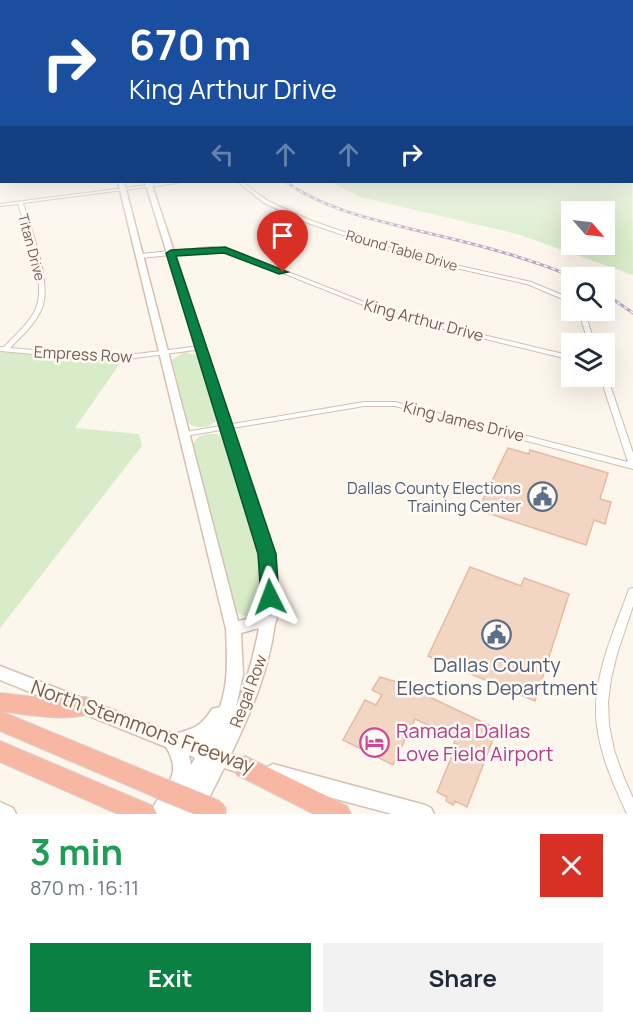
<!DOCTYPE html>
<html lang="en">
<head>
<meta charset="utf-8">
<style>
	:root { --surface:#fff; --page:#f2f2f3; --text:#1f2937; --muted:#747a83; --accent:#0b8043 }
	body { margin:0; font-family:Manrope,sans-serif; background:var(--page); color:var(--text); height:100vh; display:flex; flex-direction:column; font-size:22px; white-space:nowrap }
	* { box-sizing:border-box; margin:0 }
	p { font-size:20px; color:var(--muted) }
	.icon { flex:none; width:33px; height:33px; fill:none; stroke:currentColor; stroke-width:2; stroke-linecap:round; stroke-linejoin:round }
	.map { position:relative; height:814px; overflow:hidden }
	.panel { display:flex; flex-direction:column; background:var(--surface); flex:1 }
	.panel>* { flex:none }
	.guide { position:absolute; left:0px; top:0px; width:633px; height:183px; box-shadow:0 6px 24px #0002; background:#1a4fa0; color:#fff; overflow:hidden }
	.needle { width:39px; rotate:118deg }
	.controls { position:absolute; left:561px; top:201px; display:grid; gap:12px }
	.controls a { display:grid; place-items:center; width:54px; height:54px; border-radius:0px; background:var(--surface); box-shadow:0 6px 24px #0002; font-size:30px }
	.pin { position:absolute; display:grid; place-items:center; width:51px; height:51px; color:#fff; margin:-62px -26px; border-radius:50% 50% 50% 0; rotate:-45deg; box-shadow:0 0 6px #0007 }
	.pin .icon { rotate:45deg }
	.me { position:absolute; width:66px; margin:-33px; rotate:357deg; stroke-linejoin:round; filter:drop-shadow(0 0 4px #0008) }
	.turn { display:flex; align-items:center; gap:21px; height:126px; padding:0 30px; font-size:27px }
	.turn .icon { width:78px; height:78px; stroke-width:2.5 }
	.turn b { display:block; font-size:42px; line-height:51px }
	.lanes { display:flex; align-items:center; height:57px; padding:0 30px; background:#0003; justify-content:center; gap:30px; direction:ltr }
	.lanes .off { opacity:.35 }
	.round { display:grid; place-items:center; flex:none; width:63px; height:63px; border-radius:0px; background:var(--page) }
	.summary { display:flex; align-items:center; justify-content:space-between; height:102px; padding:0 30px }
	h1 { font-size:36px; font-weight:700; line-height:45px; color:#1e9e55 }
	.action { display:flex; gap:12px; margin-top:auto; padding:12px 30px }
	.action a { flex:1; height:69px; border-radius:0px; background:var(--accent); color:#fff; font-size:24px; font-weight:700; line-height:69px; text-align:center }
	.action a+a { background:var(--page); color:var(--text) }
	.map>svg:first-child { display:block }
</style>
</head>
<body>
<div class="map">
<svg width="633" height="814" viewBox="0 0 633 814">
	<rect width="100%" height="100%" fill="#fdf6ec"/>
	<!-- green -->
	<path fill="#d8ecc9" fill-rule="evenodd" d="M632,164L633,275L517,234L360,197L331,182H632ZM572,212H604V244H572Z
		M0,352L121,362L75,428L139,434L142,446L0,628Z
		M184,352L200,356L219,417C212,428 198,430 188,423L172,360Z
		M207,434H217L225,438L258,542L262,564L263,608C256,617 245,619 236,611L193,444L198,437Z"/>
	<!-- building -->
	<path fill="#f3d5c3" stroke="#e6bba3" stroke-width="1.5" d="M508,448L529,454L530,450L608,473L600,499L611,502L605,524L594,520L586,545L478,510Z
		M470,567L521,586L524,578L569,594L535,701L428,656Z
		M380,677L400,683L497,729L467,807L455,801L453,805L446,801L447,797L437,792L457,744L454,743L456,738L415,719L393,765L343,740L365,700L376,705L382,695L372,690Z"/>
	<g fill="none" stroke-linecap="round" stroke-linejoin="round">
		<defs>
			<path id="street" d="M171,182H179L177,183L23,203C31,229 52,282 42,308C36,323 22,336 10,348L112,357L201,346L203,347L204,348L203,349L112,361L0,351V347H4C15,335 30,323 36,308C47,283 26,230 18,204L0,206V204Z
				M238,182H242L268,201L312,221L411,255L531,282L572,299V303L527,284L407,257L308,223L264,203Z
				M211,247L235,251L395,314L572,356V360L391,316L232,253L211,251L141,258L138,256L141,254Z
				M578,310H584L595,344H589Z
				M604,374L607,376L633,453V469L395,406H364L185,436L181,434L185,432L364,402H395L628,462L600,376H604Z
				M633,588V606L617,654L611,679L608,702L609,725L614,750L624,778L633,798V814H627C614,786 601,757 597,726C591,680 613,634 628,592L629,589Z"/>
			<path id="secondary" d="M0,151H2V155H0Z
				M0,168H2V172H0Z
				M118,182H124L238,621L261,616L262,591L260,554L145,182H151L274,554L276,591L275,615L277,619L275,623C269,670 251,712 231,754L255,762L258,768L255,774L249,776L224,768L201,814H150C161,787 185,778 166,747L0,680V666L174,734C193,729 201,727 212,709L220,707C229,681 227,656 226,629ZM259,628C254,655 247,681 236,707L243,674L241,633ZM189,755L195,758L191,765Z
				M273,764L425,805L431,808L434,814H392L273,782L267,779L264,773L267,767Z
				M0,802L13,808L16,814H0Z"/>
			<path id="highway" d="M0,154H2L0,159Z
				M0,693L44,698L85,697L92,699L95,706L92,713C67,722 27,715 0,711L170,781L173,789L170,797L162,800L0,731Z
				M0,741L153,806L157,814H118L0,762Z
				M245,756L347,806L351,814H314L237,775L234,767L237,759Z"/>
		</defs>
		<!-- street casing -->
		<use href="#street" stroke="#d1beb0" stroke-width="2"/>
		<!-- secondary casing -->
		<use href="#secondary" stroke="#d6c0b0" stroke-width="3"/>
		<!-- highway casing -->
		<use href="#highway" stroke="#dad1cd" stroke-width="2"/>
		<!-- street -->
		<use href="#street" fill="#fff" fill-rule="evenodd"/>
		<!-- secondary -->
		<use href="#secondary" fill="#fff" fill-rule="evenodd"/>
		<!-- highway -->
		<use href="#highway" fill="#f7b7a3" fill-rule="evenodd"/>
		<defs>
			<path id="rail" d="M286,182C330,213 385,222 436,235C484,246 531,259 576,278
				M604,293L633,313"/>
		</defs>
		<!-- rail casing -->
		<use href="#rail" stroke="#b9a8c9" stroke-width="3"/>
		<!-- rail -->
		<use href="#rail" stroke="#fffaf3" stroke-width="1.5" stroke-dasharray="4" stroke-linecap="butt"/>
		<defs>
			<path id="highway-bridge" d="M162,789L216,811"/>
		</defs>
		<!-- highway-bridge casing -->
		<use href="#highway-bridge" stroke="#dad1cd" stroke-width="23" stroke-linecap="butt"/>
		<!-- highway-bridge -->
		<use href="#highway-bridge" stroke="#f7b7a3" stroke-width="21"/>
	</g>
	<!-- sky -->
	<linearGradient id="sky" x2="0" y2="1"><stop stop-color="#97c7e8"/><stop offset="0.55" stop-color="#fefbf6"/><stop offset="1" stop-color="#fefbf6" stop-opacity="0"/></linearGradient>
	<rect width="633" height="252" fill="url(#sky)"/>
	<!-- route -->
	<path fill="#0b8043" stroke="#07532c" stroke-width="1.5" d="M225,247L288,272L279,274L224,253L176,256L276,554L279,597L277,602L270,604L264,602L261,597L258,554L166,253L171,250Z"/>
	<!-- icons -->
	<defs>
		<symbol id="civic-ring" viewBox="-11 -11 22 22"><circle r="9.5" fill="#fffaf3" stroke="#5c6f8a" stroke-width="1.5"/><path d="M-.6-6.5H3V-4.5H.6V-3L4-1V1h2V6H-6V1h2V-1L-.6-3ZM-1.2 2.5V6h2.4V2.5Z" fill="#5c6f8a"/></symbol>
		<symbol id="hotel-ring" viewBox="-11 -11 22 22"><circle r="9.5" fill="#fffaf3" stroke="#d1479c" stroke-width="1.5"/><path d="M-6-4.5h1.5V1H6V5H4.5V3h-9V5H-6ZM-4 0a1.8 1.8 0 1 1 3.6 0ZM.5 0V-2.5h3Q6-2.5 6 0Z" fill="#d1479c"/></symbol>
	</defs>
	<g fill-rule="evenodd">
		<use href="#civic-ring" x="526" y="480" width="33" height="33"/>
		<use href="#civic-ring" x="480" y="618" width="33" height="33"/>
		<use href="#hotel-ring" x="358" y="726" width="33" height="33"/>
	</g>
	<g text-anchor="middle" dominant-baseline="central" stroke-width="5" stroke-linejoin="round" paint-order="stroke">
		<!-- far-street labels -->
		<g font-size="14" fill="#7a5c4d" stroke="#fffaf3">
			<text transform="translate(32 247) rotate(75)">Titan Drive</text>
			<text transform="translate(402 250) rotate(16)">Round Table Drive</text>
		</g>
		<!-- street labels -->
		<g font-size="16" fill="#7a5c4d" stroke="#fffaf3">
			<text transform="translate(424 320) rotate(15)">King Arthur Drive</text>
			<text transform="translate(83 354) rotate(3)">Empress Row</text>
			<text transform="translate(464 421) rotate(14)">King James Drive</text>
			<text transform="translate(248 691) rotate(-69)">Regal Row</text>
		</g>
		<!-- service labels -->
		<g font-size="16" fill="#4e5e75" stroke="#fffaf3" text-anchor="end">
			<text x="521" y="488">Dallas County Elections<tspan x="521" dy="18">Training Center</tspan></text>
		</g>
		<!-- near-service labels -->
		<g font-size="20" fill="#4e5e75" stroke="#fffaf3">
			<text x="497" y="664">Dallas County<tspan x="497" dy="23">Elections Department</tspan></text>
		</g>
		<!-- near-street labels -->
		<g font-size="20" fill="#7a5c4d" stroke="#fffaf3">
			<text transform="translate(143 726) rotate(20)">North Stemmons Freeway</text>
		</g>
		<!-- near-hotel labels -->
		<g font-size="20" fill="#b23c85" stroke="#fffaf3" text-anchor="start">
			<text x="396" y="730">Ramada Dallas<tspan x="396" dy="23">Love Field Airport</tspan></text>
		</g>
	</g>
</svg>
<div class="controls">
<a><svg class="needle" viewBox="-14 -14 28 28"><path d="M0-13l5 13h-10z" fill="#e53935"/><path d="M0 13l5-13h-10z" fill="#747a83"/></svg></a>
<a><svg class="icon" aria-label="search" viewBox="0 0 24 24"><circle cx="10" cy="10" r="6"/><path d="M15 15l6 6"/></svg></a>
<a><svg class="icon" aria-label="layers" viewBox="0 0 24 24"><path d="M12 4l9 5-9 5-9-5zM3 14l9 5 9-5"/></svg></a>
</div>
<div class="pin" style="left:283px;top:272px;background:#d93025"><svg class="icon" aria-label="arrive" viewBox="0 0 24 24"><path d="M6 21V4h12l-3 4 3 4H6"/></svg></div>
<svg class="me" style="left:270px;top:597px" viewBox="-20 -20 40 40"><path d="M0-17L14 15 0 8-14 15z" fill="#0b8043" stroke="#fff" stroke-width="4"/></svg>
<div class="guide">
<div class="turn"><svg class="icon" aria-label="right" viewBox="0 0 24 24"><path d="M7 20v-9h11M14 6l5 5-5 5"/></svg><div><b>670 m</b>King Arthur Drive</div></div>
<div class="lanes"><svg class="icon off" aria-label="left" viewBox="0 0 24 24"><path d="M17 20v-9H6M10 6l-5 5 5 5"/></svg><svg class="icon off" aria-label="ahead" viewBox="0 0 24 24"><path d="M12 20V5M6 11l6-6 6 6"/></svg><svg class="icon off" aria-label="ahead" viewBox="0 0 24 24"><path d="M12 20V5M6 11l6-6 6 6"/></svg><svg class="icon" aria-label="right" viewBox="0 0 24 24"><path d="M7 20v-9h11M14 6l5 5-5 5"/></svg></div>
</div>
</div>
<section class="panel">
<div class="summary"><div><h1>3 min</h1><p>870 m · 16:11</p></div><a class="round" style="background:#d93025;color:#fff"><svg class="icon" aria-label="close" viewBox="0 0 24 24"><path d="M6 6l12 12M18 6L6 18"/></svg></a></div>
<div class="action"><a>Exit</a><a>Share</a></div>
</section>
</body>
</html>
